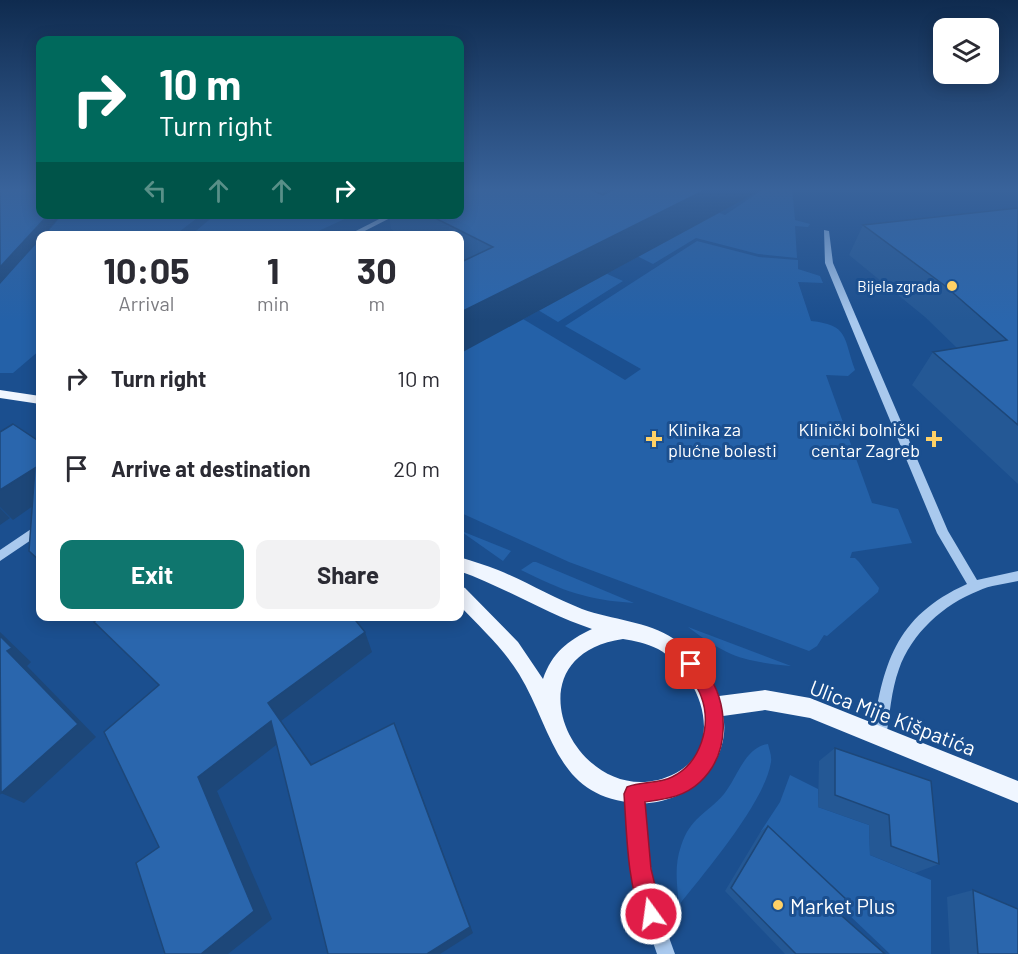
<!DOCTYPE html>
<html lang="en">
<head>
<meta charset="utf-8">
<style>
	:root { --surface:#fff; --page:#f2f2f3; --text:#2b2b33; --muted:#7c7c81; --accent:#0f766e }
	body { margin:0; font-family:Barlow,sans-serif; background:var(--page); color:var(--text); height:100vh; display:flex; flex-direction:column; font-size:22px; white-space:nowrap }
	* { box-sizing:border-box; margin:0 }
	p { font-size:20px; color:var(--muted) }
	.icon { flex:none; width:33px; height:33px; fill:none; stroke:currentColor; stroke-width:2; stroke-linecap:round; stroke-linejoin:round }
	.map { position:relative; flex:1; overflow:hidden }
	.sheet { position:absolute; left:36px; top:231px; width:428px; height:390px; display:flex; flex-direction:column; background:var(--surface); border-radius:12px; box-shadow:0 3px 15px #0003 }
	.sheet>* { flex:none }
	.hud { position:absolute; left:36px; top:36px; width:428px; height:183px; border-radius:12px; box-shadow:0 3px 15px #0003; background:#00695c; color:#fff; overflow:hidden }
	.fabs { position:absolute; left:933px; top:18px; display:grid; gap:12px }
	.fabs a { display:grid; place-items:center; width:66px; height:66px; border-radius:12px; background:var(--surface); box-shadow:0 3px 15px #0003; font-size:30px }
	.pin { position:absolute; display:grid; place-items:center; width:51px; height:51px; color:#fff; margin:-26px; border-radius:12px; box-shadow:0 3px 9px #0006 }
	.me { position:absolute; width:66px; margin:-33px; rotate:346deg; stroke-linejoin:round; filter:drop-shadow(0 0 4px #0008) }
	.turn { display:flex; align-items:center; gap:21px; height:126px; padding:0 24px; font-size:27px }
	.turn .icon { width:78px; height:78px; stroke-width:2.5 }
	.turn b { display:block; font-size:42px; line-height:51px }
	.lanes { display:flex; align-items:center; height:57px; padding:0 24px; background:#0003; justify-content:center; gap:30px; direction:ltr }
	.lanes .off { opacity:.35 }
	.eta { display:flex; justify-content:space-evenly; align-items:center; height:102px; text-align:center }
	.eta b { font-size:36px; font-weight:700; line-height:42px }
	.button { display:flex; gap:12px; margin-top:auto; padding:12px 24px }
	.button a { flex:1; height:69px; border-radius:12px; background:var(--accent); color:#fff; font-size:24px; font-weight:700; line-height:69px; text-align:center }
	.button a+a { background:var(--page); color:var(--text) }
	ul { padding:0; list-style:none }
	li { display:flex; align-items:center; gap:18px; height:90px; padding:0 24px }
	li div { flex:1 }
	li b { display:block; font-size:22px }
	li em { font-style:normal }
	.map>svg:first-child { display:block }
</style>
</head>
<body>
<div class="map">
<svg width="1018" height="954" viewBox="0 0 1018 954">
	<rect width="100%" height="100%" fill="#1b4f8f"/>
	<!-- green -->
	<path fill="#2461a8" d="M765,188H792L795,220L810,224L808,227L795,226L797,258L758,254L696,238L653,264L637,256L671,195L725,215Z
		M63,214H201V215L175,235H45Z
		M215,215V214L353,215L310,235H191Z
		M40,240V350L13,373H0V283Z
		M697,241L759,257L798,260V269L820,276L823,283L798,282L811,321C849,325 843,337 855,370L848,376L826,375L872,503L898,509L912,543L852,552L850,558H855L859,562L879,588L878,592L827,636L824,635L817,646L809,651L569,562L459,512V353L523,319L625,380L641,369L565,326Z
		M605,273L623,281L558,322L538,310Z
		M459,530L511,551L503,561Z
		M533,562H536L634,603C587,600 563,591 521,570Z
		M688,627L791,666C742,661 728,657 688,627Z
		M768,744C769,749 772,756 771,762C765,802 705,872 679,905C677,885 674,866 681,846C691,816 706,815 724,794C737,778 745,747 768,744Z
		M790,775L818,789V807L869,825L870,855L931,880V954H890L761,831L780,802Z"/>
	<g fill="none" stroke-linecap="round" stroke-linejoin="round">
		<!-- minor -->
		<path fill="#a9c9ee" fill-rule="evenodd" d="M389,214H398L355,236H346Z
			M824,230L829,231L833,263L948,531L977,580L1018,571V581C1005,584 990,585 978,591C944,604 911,634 899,669C891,691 890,714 886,737L884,742L879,744L874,742L872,737C883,665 894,617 967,584L937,533L857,341L825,263Z
			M40,523V534L0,561V550Z
			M634,786L639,789L642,794C646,849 655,902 675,954H657C638,902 629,849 626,794L629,789Z"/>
		<!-- major -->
		<path fill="#f0f6ff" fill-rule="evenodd" d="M0,390L40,396V404L0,398Z
			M459,557C472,561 486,565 498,570C527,582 554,598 582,609C612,620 648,621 674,639C696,653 709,673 719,696L765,690L810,698L1018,781V803L810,718L765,710L723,716C728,737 718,764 703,778C686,795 660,805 637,803C555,798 553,729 519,674C503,648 480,627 459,605V585L465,588L518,642L543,679C552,653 567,641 592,629C546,614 505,587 459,571ZM623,639C635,641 646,643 658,649C699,672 728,745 676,773C582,822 499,657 623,639Z"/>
	</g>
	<!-- wall -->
	<path fill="#245895" d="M459,188H765L459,354V236H402L391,229L389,214H459Z
		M1018,208V484L912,385L933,352L957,348L925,317L849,255L863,225Z
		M835,748L939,864L915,873L870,855L869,825L818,807L819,761Z
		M768,826L842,916L885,954H785L725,891L761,831Z
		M973,890L1018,954H950L947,897Z"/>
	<!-- shaded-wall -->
	<path fill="#1d4779" d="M604,188H640L600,220Z
		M709,188H765L459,354V313Z
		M49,214H62L43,236H40V239L0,284V267Z
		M35,468L40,501L13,520L0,507V490Z
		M0,508L10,518L0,525Z
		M0,632L31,662L27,666L96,737L24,803L1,793L7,651L0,636Z
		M365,632L372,652L281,721L323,780L311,765L268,703Z
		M271,721L285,738L217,791L272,919L228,954H201L198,777Z
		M401,740L473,933L440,954H427Z"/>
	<!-- building -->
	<path fill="#2a66ad" stroke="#1d4779" stroke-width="1.5" d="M0,188H40V214H49L0,267Z
		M459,188H587L603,195L616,188H709L459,313V263L493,247L427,214H459Z
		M1018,208V425L933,352L1007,340L944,285L863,225Z
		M13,424L40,442V561L29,551L35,468L0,490V432Z
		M101,616H352L365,632L268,703L311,765L394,723L470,927L427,954H328L271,721L198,777L254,911L201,954H165L136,863L159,847L104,732L159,685L94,622Z
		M0,636L12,648L7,651L78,724L1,793Z
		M835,748L931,781L939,864L891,846L889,815L835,795Z
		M768,826L849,902L842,916L885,954H796L731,888Z
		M973,890L1018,909V954H978Z"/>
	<!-- sky -->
	<linearGradient id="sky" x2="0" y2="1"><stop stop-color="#0f2b4f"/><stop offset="0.59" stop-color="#39639b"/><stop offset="1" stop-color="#39639b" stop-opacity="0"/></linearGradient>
	<rect width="1018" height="321" fill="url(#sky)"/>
	<!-- route -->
	<path fill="#e11d48" stroke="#92132f" stroke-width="1.5" d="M691,655C698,659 701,665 706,671C729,704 731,753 700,782C684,797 666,799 645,802L651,869L662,914L659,922L651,925L643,922C627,882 627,836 624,794L627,787C641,781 659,784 672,777C701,763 712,725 701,696C697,684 687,675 682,664L684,658Z"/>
	<!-- markers -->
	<g fill="#ffd166" stroke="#1b4f8f" stroke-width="2">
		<circle cx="952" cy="286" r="6"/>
		<path d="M651 430h6v6h6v6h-6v6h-6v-6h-6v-6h6z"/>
		<path d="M931 430h6v6h6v6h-6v6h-6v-6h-6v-6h6z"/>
		<circle cx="778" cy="905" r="6"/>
	</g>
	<g text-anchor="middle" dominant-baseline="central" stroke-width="6" stroke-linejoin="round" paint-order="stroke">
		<!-- far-poi labels -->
		<g font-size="15" fill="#fff" stroke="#1b4f8f" text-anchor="end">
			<text x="940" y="286">Bijela zgrada</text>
		</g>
		<!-- poi labels -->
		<g font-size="18" fill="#fff" stroke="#1b4f8f" text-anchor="start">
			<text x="668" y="429">Klinika za<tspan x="668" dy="21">plućne bolesti</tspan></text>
			<text x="920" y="429" text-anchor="end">Klinički bolnički<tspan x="920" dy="21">centar Zagreb</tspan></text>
		</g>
		<!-- near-street labels -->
		<g font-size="21" fill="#fff" stroke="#1b4f8f">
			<text transform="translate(893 717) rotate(21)">Ulica Mije Kišpatića</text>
		</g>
		<!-- near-poi labels -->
		<g font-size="21" fill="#fff" stroke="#1b4f8f" text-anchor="start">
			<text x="790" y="905">Market Plus</text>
		</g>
	</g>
</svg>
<div class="fabs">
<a><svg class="icon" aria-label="layers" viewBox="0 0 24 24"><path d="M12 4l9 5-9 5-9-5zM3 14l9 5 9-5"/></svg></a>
</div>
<div class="pin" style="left:691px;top:664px;background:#d93025"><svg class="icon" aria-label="arrive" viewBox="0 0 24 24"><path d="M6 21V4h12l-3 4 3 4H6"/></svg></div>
<svg class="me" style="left:651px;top:914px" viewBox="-20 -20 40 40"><circle r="17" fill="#e11d48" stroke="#fff" stroke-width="3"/><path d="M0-11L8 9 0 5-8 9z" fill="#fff"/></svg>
<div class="hud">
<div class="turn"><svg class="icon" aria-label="right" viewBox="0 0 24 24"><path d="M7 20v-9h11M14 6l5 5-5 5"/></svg><div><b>10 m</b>Turn right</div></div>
<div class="lanes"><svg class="icon off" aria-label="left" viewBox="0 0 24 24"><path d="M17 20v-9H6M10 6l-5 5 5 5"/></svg><svg class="icon off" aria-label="ahead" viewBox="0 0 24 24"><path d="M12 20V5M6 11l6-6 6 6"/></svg><svg class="icon off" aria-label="ahead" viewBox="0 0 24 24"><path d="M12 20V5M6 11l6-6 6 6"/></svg><svg class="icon" aria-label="right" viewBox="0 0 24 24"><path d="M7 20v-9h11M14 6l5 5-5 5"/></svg></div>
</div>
<section class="sheet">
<div class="eta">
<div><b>10:05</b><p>Arrival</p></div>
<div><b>1</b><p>min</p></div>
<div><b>30</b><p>m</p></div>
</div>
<ul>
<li><svg class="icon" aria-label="right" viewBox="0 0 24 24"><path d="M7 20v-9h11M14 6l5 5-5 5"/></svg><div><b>Turn right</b></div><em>10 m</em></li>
<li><svg class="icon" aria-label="arrive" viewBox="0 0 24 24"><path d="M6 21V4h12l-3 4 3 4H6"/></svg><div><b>Arrive at destination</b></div><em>20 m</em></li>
</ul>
<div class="button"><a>Exit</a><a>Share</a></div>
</section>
</div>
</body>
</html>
